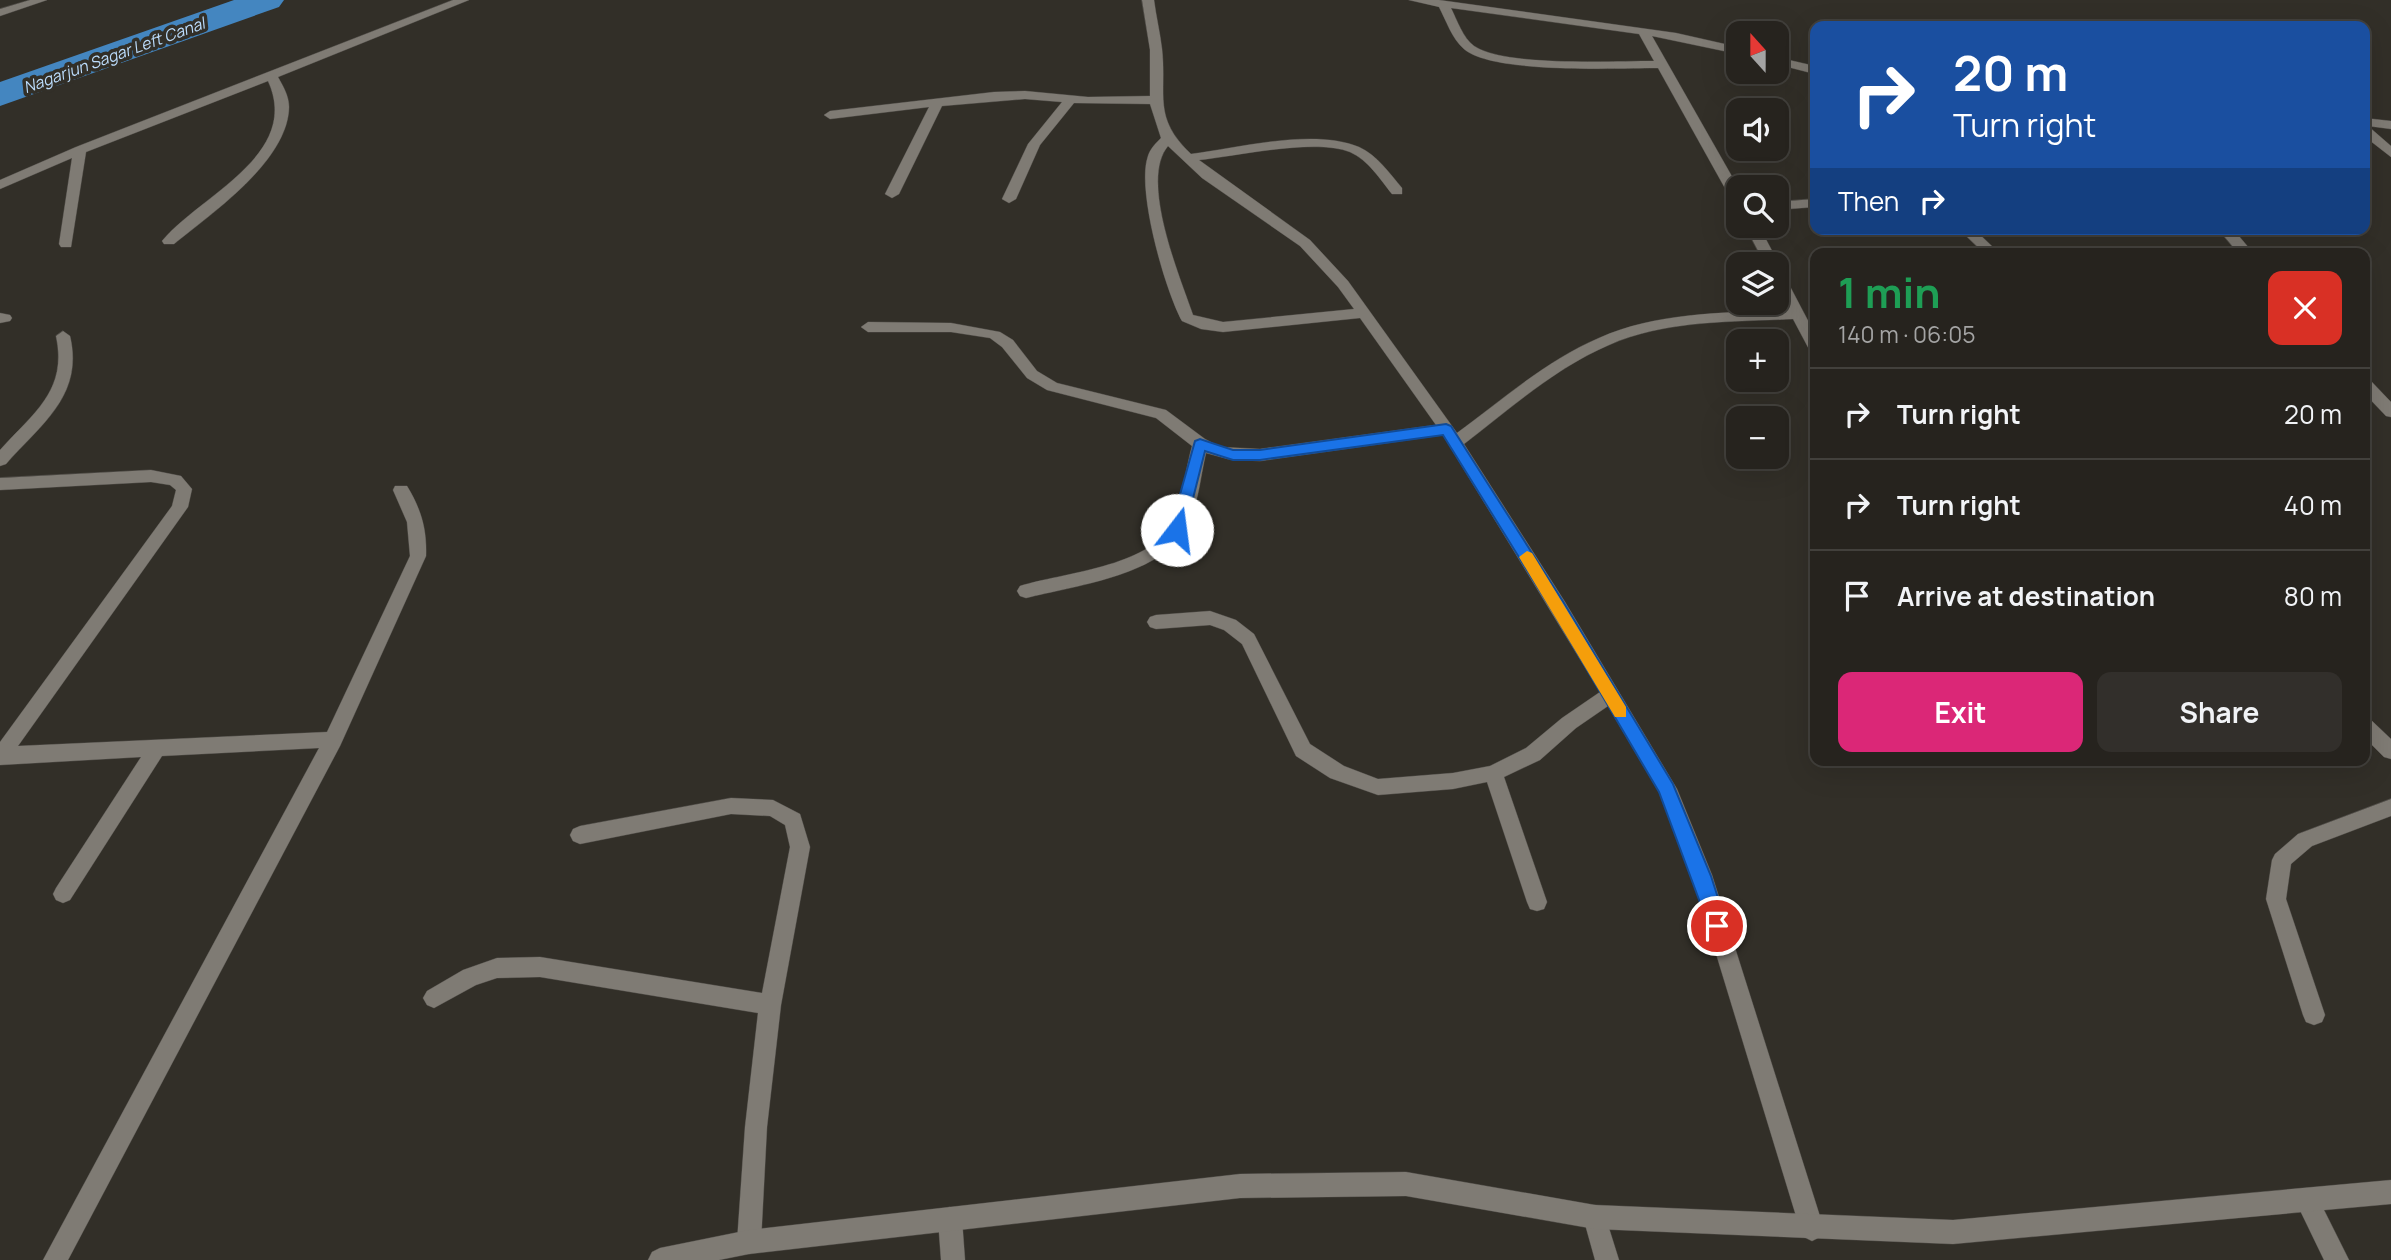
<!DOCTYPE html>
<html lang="en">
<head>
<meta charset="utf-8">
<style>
	:root { --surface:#26231e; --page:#322f2b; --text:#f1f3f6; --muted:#a4a4a4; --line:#42403c; --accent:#db2777 }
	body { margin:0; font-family:Manrope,sans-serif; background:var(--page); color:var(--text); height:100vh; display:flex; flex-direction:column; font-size:26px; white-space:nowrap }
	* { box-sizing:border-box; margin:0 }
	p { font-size:23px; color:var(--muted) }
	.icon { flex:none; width:38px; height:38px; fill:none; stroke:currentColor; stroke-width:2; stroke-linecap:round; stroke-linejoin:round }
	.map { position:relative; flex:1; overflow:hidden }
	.side { position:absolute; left:1810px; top:248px; width:560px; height:518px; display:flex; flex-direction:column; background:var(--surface); border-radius:14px; box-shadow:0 7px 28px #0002,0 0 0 2px var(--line) }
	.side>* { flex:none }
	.guide { position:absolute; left:1810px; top:21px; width:560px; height:214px; border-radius:14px; box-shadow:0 7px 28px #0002,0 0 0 2px var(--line); background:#1a4fa0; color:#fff; overflow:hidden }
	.needle { width:46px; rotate:339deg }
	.controls { position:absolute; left:1726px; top:21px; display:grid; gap:14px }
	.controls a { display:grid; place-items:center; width:63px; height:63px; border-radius:14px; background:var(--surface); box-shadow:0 7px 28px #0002,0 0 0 2px var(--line); font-size:35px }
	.pin { position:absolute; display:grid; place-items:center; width:60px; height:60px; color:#fff; margin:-30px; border:4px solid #fff; border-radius:50%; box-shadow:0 2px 7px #0007 }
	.me { position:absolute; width:77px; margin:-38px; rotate:15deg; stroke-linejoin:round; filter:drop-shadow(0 0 5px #0008) }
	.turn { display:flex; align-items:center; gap:24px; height:147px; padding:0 28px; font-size:32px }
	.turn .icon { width:91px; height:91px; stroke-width:2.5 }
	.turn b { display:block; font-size:49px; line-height:60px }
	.then { display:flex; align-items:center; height:66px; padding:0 28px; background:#0003; gap:14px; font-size:26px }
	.round { display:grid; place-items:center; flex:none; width:74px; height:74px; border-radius:14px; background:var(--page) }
	.summary { display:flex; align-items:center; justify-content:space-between; height:119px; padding:0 28px }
	h1 { font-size:42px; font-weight:700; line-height:52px; color:#1e9e55 }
	.button { display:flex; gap:14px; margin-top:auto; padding:14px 28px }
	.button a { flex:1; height:80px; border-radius:14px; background:var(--accent); color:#fff; font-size:28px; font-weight:700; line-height:80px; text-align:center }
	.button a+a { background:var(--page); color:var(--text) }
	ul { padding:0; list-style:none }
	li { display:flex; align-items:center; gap:21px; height:91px; padding:0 28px; border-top:2px solid var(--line) }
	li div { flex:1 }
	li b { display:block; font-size:26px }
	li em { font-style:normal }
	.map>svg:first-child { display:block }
</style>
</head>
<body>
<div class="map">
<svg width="2391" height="1260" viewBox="0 0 2391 1260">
	<rect width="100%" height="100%" fill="#322f28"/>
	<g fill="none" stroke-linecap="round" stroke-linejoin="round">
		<!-- canal -->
		<path fill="#4486c0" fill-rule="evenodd" d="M234,0H284L279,7L0,106V82Z"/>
		<defs>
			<path id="street" d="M30,0H47L0,16V9Z
				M453,0H469L278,77C283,86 289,96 289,107C288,161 212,213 174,244H164L162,241C200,195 302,155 268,81L86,152L71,247H61L59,244L72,158L0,189V180L76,147Z
				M1142,0H1154C1156,16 1160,32 1162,49C1167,96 1152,117 1191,154C1239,148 1313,128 1359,147C1377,155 1390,174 1402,188V194H1392C1380,179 1368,160 1350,152C1315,138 1237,156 1199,160L1310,240L1348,281L1457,433C1502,400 1547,360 1599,338C1657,312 1725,313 1788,310L1776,287V269L1783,273L1815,334V353L1810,351L1793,319C1732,322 1665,320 1609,345C1555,368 1510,409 1464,444L1565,602L1677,789L1712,875L1824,1229L1820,1237L1812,1241L1804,1237L1800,1229L1692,875L1659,792L1608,706L1576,728L1540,760L1504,777L1547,902L1544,909L1537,911L1530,909L1527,902L1487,782L1453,789L1378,795L1330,778L1296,756L1242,644L1224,630L1210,625L1156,629L1150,627L1147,622L1150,617L1156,615L1210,611L1236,620L1254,634L1310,744L1344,766L1378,779L1453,773L1490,766L1526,748L1562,718L1600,692L1443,435L1260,461L1228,459L1206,453C1200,478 1198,510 1184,532C1157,576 1073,586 1026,598L1020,596L1017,591L1020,586C1061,573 1150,567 1171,524C1183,500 1185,471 1192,446L1156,418L1047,390L1027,378L1002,347L990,338L951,332H868L861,327L868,322L951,323L1000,332L1013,340L1037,371L1057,383L1166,410L1205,439L1220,447L1260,449L1436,425L1360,318L1223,332L1201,329L1182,321C1165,290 1136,189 1148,156C1150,149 1156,143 1161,138L1150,104L1074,103L1040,145L1016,199L1009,203L1002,199L1028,144L1062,102L1025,99L942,106L899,194L892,198L885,194L929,107L830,119L824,115L830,111L994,92L1025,91L1088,97L1150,96V50ZM1168,146L1202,178L1300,246L1338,287L1354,309L1223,322L1193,315C1180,277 1139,180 1168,146Z
				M1409,0H1439L1676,33L1738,47V54L1652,36L1738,187V203L1731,199L1658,68C1617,68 1493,74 1464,49C1452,39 1446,20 1439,7ZM1451,8L1639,34L1654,61C1614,61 1505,67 1474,46C1463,38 1457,20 1451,8Z
				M1776,57L1815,66V74L1776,64Z
				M2364,118L2391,121V129L2368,126L2391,146V157L2364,136Z
				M1815,199V207L1776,210V202Z
				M1745,226H1759L1779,264L1777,267L1776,264H1765Z
				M1959,229H1974L1997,251L1995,254H1985Z
				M2218,229H2233L2254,254H2239Z
				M0,313L10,315L12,318L10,321L0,323Z
				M63,331L70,336C84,396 41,424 6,464L0,466V450C33,413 68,391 56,336Z
				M2364,378L2369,379L2391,402V417L2386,416L2364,393Z
				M151,470L181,476L192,489L188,507L18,746L327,732L410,556L407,522L393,490L395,486H407C421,509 427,529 426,556L340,746L68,1260H43L319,748L162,756L70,900L63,903L56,900L53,894L56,888L141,757L0,765V742L172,506L176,490L170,485L151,482L0,490V478Z
				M2364,717L2371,720L2391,739V759L2384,757L2364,737Z
				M731,798L773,800L800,814L810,847L781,1005L767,1127L761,1242L757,1250L749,1254L741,1250L737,1242L745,1127L758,1013L540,977L497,978L476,985L434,1008L427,1005L423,998L427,991L463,970L497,958L540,957L762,993L790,847L785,825L770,816L731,814L580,844L573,841L570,835L573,829L580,826Z
				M2391,799V816L2312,846L2291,864L2286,899L2325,1015L2322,1022L2314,1025L2306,1022L2303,1015L2266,899L2272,860L2275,854L2298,834Z
				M2307,1188L2315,1192L2349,1260H2324L2295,1200L2299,1192Z
				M1595,1205L1603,1209L1619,1260H1595L1583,1217L1587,1209Z
				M950,1207L958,1211L962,1219L965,1260H941L938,1219L942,1211Z"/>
			<path id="secondary" d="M1406,1172L1595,1205L1953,1220L2391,1180V1204L1953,1244L1595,1229L1406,1196L1240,1198L749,1254L719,1260H648L652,1252L660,1248L749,1230L1240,1174Z"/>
		</defs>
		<!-- street casing -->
		<use href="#street" stroke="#4e4b46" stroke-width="1"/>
		<!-- secondary casing -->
		<use href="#secondary" stroke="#4e4b46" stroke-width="1"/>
		<!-- street -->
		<use href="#street" fill="#7f7b74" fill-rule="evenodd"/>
		<!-- secondary -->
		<use href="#secondary" fill="#7f7b74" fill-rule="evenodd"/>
	</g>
	<!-- route -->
	<path fill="#1a73e8" stroke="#114b97" stroke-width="2" d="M1446,424L1451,426L1564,603L1673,784L1711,876L1727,926L1724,932L1717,934L1711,932L1659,792L1553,612L1443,435L1260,460H1233L1205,451L1185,530L1177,536L1170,530L1195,441L1200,439L1233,450H1260Z"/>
	<!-- slow -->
	<path fill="#f59e0b" d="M1527,551L1532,553L1626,707V717H1615L1519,557Z"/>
	<g text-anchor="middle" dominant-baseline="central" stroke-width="7" stroke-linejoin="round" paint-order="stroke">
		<!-- far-water labels -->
		<g font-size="16" font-style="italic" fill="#bbdcfc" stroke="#322f28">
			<text transform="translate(114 55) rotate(-20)">Nagarjun Sagar Left Canal</text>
		</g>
	</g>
</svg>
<div class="controls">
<a><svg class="needle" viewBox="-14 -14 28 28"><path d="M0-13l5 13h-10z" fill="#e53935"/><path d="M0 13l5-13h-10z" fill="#a4a4a4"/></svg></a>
<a><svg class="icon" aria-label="sound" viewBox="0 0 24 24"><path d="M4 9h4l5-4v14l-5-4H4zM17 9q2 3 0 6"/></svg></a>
<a><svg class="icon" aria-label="search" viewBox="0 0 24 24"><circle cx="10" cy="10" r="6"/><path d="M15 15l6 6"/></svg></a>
<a><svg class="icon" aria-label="layers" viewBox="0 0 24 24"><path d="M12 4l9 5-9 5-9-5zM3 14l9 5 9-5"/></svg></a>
<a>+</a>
<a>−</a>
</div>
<div class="pin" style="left:1717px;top:926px;background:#d93025"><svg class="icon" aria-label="arrive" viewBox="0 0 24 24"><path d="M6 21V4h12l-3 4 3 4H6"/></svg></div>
<svg class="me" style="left:1177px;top:530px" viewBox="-20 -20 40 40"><circle r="19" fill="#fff"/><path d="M0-13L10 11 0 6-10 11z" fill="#1a73e8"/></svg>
<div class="guide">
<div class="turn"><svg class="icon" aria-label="right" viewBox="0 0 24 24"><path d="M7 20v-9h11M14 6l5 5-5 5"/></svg><div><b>20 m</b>Turn right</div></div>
<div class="then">Then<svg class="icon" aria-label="right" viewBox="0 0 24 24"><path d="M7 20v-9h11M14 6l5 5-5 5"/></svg></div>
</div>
<section class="side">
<div class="summary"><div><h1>1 min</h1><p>140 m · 06:05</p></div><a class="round" style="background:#d93025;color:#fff"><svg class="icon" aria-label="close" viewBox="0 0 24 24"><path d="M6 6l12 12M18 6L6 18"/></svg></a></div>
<ul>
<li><svg class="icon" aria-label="right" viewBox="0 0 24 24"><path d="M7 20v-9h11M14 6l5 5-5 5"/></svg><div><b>Turn right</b></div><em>20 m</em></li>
<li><svg class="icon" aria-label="right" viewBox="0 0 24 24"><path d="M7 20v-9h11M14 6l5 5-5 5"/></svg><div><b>Turn right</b></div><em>40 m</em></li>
<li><svg class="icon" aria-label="arrive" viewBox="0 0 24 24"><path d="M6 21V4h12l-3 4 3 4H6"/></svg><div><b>Arrive at destination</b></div><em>80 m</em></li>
</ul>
<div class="button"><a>Exit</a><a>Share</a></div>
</section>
</div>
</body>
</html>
